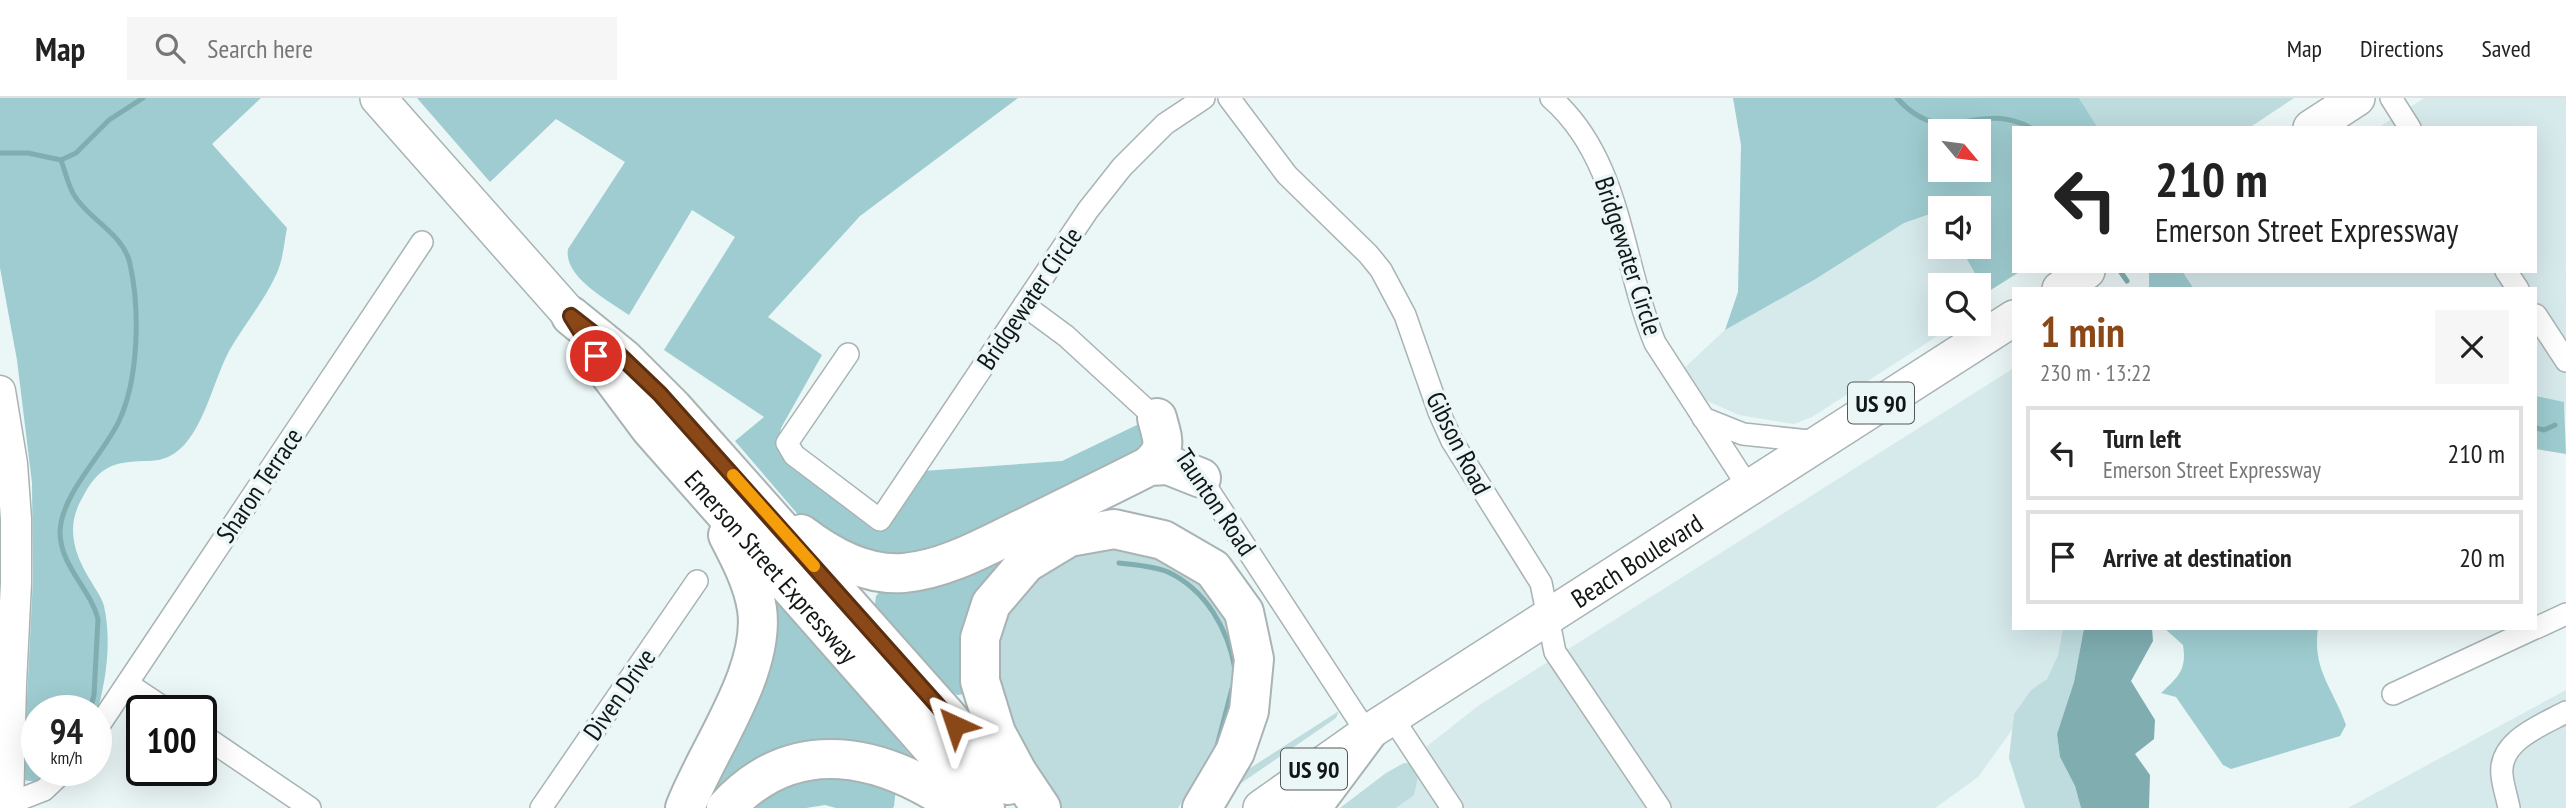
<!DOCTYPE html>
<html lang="en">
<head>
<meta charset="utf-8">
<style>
	:root { --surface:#fff; --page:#f6f6f6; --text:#222; --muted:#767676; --line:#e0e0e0; --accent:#8a4717 }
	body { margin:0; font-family:"PT Sans Narrow",sans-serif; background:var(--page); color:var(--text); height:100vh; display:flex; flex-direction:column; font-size:26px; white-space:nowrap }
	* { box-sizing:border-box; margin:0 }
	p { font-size:23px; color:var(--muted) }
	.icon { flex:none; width:38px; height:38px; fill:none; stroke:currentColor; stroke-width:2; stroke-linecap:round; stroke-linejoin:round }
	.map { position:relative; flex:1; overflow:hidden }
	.sheet { position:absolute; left:2012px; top:189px; width:525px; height:343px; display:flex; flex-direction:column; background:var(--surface); border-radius:0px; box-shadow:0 7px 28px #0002 }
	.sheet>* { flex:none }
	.banner { position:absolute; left:2012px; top:28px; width:525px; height:147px; border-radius:0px; box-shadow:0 7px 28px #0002; background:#fff; color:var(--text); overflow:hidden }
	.needle { width:46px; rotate:119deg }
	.fabs { position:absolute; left:1928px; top:21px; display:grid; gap:14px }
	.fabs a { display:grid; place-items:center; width:63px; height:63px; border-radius:0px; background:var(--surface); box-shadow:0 7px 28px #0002; font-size:35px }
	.speed { position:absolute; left:21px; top:597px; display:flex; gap:14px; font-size:35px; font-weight:700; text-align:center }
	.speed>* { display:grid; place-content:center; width:91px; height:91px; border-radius:50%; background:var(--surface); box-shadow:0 7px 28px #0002; line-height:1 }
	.speed small { font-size:18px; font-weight:400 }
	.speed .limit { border:4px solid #111; border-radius:10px; background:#fff; color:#111 }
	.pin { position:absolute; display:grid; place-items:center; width:60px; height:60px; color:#fff; margin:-30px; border:4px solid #fff; border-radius:50%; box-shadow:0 2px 7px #0007 }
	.me { position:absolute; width:77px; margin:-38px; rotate:318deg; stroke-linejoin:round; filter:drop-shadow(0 0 5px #0008) }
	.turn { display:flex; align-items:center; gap:24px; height:147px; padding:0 28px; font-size:32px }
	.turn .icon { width:91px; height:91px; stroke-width:2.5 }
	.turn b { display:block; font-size:49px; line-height:60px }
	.round { display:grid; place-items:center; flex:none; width:74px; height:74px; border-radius:0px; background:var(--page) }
	.headline { display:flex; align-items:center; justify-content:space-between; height:119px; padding:0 28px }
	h1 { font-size:42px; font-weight:600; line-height:52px; color:var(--accent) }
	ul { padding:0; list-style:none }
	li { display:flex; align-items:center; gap:21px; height:94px; margin:0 14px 10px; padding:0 14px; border:4px solid var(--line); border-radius:0px }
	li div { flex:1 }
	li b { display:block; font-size:26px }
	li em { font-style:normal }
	header { display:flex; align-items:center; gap:42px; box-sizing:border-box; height:98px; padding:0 35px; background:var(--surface); border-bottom:2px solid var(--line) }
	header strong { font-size:33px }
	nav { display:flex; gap:38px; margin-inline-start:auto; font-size:24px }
	.search { width:490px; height:63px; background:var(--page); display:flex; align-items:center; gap:18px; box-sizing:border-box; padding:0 24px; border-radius:0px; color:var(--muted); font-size:26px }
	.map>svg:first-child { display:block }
</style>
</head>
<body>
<header>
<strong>Map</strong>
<div class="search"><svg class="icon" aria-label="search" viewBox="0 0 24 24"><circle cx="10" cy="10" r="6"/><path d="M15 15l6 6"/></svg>Search here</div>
<nav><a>Map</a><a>Directions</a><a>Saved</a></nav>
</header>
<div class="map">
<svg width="2566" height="710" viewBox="0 0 2566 710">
	<rect width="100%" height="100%" fill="#ebf6f6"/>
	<!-- built -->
	<path fill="#d6e9eb" d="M2424,0H2566V318L2564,304L2536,298V191H2194L2182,173H2536V30H2378Z
		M1940,113L1941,149H1960L1986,195L1988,205L1979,211V187H1941V226H1956L1812,319L1794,326L1739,317L1701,300L1681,273L1725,232L1814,182L1904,125Z
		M2014,270V530H2063L2058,557L2047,581L2031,592L2014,616L2012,632L1978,679L1935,710H1367L1388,679L1478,608Z
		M2566,592V710H2348L2483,637Z"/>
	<!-- green -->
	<path fill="#bedbdd" d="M2079,0H2294L2249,30H2098Z
		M1123,445L1196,473L1241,538L1236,621L1178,710H1058L1002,624L995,548L1016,498L1028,483L1081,452Z
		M2063,530H2084L2074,584L2057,636L2060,659L2075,688L2081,710H2025L2009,660L2014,616L2031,592L2047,581L2058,557Z
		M1339,613L1336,620L1234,690L1227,685Z
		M1404,665L1411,666L1418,678L1414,697L1396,710H1340L1386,675Z"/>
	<!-- forest -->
	<path fill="#9eccd0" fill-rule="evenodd" d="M0,0H261L212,46L287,130C284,145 283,163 276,177C264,203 244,227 229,253C213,283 203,336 175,355C165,362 155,363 144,363C107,364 96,372 79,406C66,434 76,460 92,485C96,492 102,500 104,508C112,544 106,584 96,618V612H37V672H53L37,684L23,682L33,481L32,385L17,262L0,170Z
		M417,0H1018L860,118L768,219L822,257L781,330L777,350L883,431L923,373L1062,363L1141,325L1146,349L1085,386L902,465L864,454L801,420L735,343L764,319L664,252L735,139L692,112L629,217C609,203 563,179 568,151L625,64L556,21L490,84Z
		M1733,0H2079L2098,30H2014V173H2021L1986,195L1960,149H1979V110H1941V115L1939,113L1904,125L1814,182L1725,232L1738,194L1741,47ZM1941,33H1979V72H1941Z
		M2149,173H2182L2194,191H2149Z
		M2536,298L2564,304L2566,356L2536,351Z
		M978,457L1007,461L967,596L957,597L937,583L874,514L876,498L885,488Z
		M776,502L782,505L916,664L875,658L711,710L703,705L771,503Z
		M2164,530H2318C2312,572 2333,590 2346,627L2340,638L2231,671L2223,667L2176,599L2161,595C2178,579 2187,572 2183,547Z
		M811,671L896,691L894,708L893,710H836L825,707L806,710H736Z"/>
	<!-- water -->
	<path fill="#7fadb0" d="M2084,530H2152L2153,543L2131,583L2155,622L2154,641L2135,656L2150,677L2149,710H2081L2075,688L2060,659L2057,636L2074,584Z"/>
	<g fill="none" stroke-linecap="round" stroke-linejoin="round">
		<!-- stream -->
		<path stroke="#7fadb0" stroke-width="5" d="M1897,0C1945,54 1976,0 2031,30
			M0,55H28L61,62L76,55L109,22L143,0
			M61,62C65,73 68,87 74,97C89,122 124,136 130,166C140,211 139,280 119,323C103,357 61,396 60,434C60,468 90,490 98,521L94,597L90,612
			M2120,173L2127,183
			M2536,330L2544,332L2555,327
			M1119,465C1135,467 1153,468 1168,474C1206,492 1228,531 1235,571
			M1216,652L1232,591"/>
		<defs>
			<path id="minor" d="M1229,0L1287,77L1368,156L1381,172L1405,217L1439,314L1452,343L1541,485L1555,554L1660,710
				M1551,0C1622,62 1621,163 1655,245L1749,390
				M2391,0L2410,30
				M2506,173L2518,191
				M1024,207L1066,238L1163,327
				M2536,217L2566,263
				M848,256L787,345L794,357L880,422L1088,112L1122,69L1165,26L1204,0
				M1703,320L1743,336L1819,344
				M1196,373L1367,635
				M2536,530L2566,516
				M128,586L167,612
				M2393,596L2535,530
				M1392,619L1452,710
				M96,632L422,144
				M201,636L310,710
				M8,706L44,692L65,672
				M541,710L697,483
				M2509,710C2507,699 2503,688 2502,677C2498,643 2542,627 2566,614"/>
			<path id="secondary" d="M0,293L12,366L16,421V485L11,586L8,710"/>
			<g id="trunk">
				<path d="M378,0L571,218"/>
				<path d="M2311,30L2357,0"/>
				<path d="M2060,191L2087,173"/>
				<path id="s1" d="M1261,710L1367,635L2014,220"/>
			</g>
			<g id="motorway">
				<path d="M571,218L624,261L673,310L1008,687"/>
				<path id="s2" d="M594,255L650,330L985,710"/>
				<path d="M1149,368C1168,350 1163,343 1157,320"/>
				<path d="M801,436C831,459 866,478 904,475C947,471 986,448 1024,430C1066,409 1108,389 1149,368L1168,367L1201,380"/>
				<path d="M685,710C707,652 766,574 757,511C753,485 740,460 728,437"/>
				<path d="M726,710C795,634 884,656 960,710"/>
				<path d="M1041,710L1017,674L996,635L980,583V540L991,506L1026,465L1069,439L1114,431L1163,442L1213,471L1244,514L1254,561L1249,613L1235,654L1202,710"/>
				<path d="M1311,710L1367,635"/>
			</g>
		</defs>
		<!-- minor casing -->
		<use href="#minor" stroke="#a9b3b4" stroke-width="24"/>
		<!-- secondary casing -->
		<use href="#secondary" stroke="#a9b3b4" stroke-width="33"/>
		<!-- trunk casing -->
		<use href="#trunk" stroke="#a9b3b4" stroke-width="38"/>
		<!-- motorway casing -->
		<use href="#motorway" stroke="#a9b3b4" stroke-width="42"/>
		<!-- minor -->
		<use href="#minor" stroke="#fff" stroke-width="21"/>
		<!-- secondary -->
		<use href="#secondary" stroke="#fff" stroke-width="30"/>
		<!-- trunk -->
		<use href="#trunk" stroke="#fff" stroke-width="35"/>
		<!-- motorway -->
		<use href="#motorway" stroke="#fff" stroke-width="38"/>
	</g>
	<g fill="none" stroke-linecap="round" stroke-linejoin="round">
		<defs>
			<path id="route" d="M596,258L571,218L612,250L660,296L955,627"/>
		</defs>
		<!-- route casing -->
		<use href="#route" stroke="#5a2e0f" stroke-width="18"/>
		<!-- route -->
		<use href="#route" stroke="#8a4717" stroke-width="12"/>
		<!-- slow -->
		<path stroke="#f59e0b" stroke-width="12" d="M733,377L814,468"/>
	</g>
	<g text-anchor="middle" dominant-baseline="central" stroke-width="7" stroke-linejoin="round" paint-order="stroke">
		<!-- shield labels -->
		<g fill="#ebf6f6" stroke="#535959" stroke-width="2">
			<rect x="1848" y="284.5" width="66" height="41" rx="5"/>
			<rect x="1281" y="650.5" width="66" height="41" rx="5"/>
		</g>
		<g font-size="24" font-weight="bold" fill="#121616">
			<text x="1881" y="305">US 90</text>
			<text x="1314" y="671">US 90</text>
		</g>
		<!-- street labels -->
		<g font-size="26" fill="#121616" stroke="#ebf6f6">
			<text transform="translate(1629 158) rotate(72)">Bridgewater Circle</text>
			<text transform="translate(1029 200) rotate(-56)">Bridgewater Circle</text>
			<text transform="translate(1459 345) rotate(63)">Gibson Road</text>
			<text transform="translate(259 387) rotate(-56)">Sharon Terrace</text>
			<text transform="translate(1216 404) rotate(56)">Taunton Road</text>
			<text stroke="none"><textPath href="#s1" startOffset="450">Beach Boulevard</textPath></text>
			<text stroke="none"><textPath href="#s2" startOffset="278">Emerson Street Expressway</textPath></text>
			<text transform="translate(619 596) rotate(-55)">Diven Drive</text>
		</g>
	</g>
</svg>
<div class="fabs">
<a><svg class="needle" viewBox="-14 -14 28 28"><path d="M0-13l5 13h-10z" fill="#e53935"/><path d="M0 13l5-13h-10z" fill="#767676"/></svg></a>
<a><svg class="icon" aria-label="sound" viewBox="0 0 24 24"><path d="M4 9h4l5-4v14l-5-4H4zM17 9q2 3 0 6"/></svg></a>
<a><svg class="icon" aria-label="search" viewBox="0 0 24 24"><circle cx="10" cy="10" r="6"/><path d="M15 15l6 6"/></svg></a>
</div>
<div class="speed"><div>94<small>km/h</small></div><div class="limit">100</div></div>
<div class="pin" style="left:596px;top:258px;background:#d93025"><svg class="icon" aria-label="arrive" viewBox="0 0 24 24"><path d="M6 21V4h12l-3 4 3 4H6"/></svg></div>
<svg class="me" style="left:955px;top:627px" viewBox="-20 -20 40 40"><path d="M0-17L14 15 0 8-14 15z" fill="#8a4717" stroke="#fff" stroke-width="4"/></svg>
<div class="banner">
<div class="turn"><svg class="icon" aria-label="left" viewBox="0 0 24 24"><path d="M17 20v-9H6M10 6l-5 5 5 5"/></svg><div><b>210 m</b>Emerson Street Expressway</div></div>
</div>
<section class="sheet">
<div class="headline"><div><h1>1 min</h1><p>230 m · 13:22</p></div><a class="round"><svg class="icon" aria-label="close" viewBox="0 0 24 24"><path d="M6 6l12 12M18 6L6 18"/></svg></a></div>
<ul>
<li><svg class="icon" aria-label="left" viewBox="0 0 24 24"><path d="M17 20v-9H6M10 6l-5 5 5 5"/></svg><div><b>Turn left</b><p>Emerson Street Expressway</p></div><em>210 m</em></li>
<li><svg class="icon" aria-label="arrive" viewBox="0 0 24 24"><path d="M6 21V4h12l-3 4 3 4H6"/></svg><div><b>Arrive at destination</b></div><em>20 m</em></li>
</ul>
</section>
</div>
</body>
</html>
